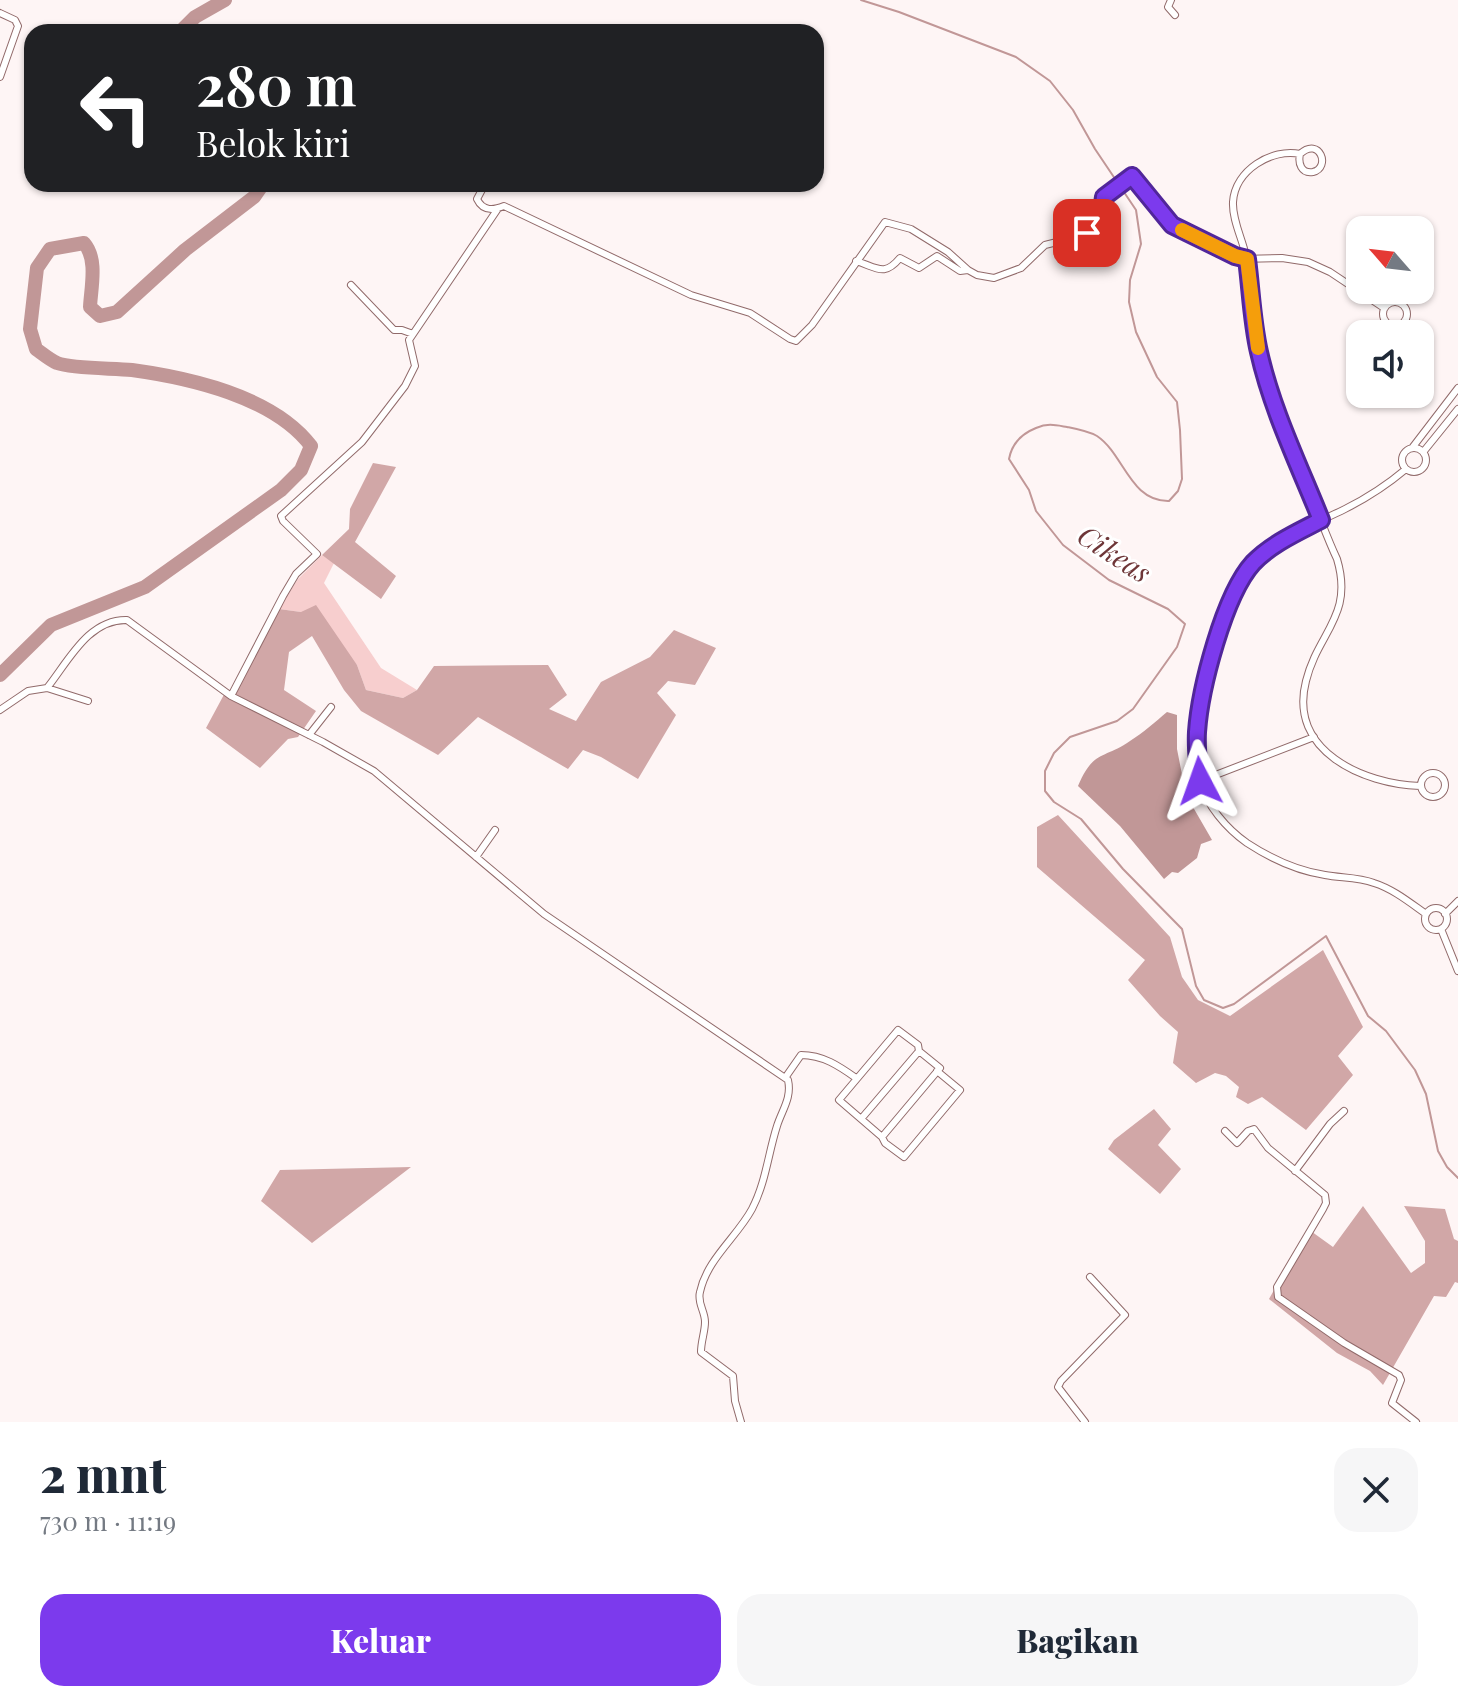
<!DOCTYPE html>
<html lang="id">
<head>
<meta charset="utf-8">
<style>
	:root { --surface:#fff; --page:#f6f6f7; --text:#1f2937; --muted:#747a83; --accent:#7c3aed }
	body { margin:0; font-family:"Playfair Display",serif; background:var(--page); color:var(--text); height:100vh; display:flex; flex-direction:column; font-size:30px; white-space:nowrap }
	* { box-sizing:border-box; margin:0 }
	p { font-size:26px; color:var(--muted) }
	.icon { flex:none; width:44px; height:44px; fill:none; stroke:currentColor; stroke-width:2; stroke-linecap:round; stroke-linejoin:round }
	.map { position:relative; height:1422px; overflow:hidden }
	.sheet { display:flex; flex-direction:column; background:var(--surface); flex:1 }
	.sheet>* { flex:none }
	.banner { position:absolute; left:24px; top:24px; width:800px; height:168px; border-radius:24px; box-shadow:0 2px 6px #0004; background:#202124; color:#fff; overflow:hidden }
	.needle { width:52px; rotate:298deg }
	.buttons { position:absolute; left:1346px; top:216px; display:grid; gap:16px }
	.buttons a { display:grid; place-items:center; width:88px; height:88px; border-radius:16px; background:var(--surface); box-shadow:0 2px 6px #0004; font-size:40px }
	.pin { position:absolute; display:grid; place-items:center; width:68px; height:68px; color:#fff; margin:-34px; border-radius:16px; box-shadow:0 4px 12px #0006 }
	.me { position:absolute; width:88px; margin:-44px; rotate:356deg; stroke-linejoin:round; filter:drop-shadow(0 0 6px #0008) }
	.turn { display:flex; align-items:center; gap:28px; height:168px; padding:0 40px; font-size:36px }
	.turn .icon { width:104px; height:104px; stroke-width:2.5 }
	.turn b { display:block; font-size:56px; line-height:68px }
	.round { display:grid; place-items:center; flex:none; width:84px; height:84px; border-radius:24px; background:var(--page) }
	.summary { display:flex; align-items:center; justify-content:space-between; height:136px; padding:0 40px }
	h1 { font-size:48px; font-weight:800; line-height:60px }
	.button { display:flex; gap:16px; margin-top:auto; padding:16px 40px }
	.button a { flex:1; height:92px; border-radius:24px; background:var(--accent); color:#fff; font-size:32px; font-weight:800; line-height:92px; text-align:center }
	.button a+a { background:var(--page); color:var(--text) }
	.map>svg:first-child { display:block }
</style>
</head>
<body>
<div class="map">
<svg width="1458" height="1422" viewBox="0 0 1458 1422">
	<rect width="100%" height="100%" fill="#fef5f5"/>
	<!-- green -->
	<path fill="#f7cece" d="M322,555L334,563L324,583L381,668L417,690L403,698L366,690L357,665L301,612L279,609L298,579Z"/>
	<!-- forest -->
	<path fill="#d1a7a7" d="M373,463L396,467L355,542L396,576L381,599L322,555L349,529L350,509Z
		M316,605L357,665L366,690L403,698L417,690L434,666L548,665L567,695L549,709L576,721L601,682L650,657L674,630L716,648L695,685L668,681L657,693L676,715L638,779L601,757L583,750L568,769L478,717L438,755L361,711L344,690L312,636L289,652L284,690L316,711L298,737L288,739L260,768L206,728L227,689L234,693L279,609L301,612Z
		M1058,815L1170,937L1182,977L1198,1000L1230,1016L1323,950L1363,1027L1338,1056L1353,1075L1306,1130L1262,1097L1248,1104L1236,1097L1239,1087L1226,1076L1215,1073L1196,1083L1173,1063L1178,1032L1160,1016L1128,980L1145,960L1037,867V827Z
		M1154,1109L1171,1129L1158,1145L1181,1169L1160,1194L1108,1149L1114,1140Z
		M411,1167L312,1243L261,1201L280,1170Z
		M1363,1206L1411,1273L1425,1263V1241L1404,1206L1445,1209L1454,1239L1458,1241V1283L1455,1282L1446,1297L1434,1296L1383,1385L1370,1371L1337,1353L1269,1299L1308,1229L1333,1247Z"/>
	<!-- water -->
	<path fill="#c19797" d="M1167,712L1177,715V749L1186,795L1212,840L1201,844L1197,858L1178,873L1172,872L1164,879L1120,826L1078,786C1093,750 1104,759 1130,741C1143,733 1155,722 1167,712Z"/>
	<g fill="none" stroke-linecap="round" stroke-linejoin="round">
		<!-- stream -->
		<path stroke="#c19797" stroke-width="2" d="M861,0L899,12L1016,57L1050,81L1073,110L1095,149L1136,210L1141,244L1130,280L1129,302L1136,332L1157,377L1177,402L1180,430L1182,479L1178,491L1169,501C1130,502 1124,454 1097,436C1088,431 1077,429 1067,427C1055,425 1048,423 1036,428C1021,434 1012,443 1009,459L1029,490L1036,511L1063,545L1109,580L1168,609L1185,624L1177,647L1133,709L1117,721L1070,737L1054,753L1045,771V791L1054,802L1081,819L1123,869L1182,929L1196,986L1204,1000L1223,1008L1234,1004L1326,936L1368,1016L1386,1031L1415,1070L1426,1094L1438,1151L1447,1167L1458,1178"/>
		<!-- river -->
		<path stroke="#c19797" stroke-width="14" d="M180,32L195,17L225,0
			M0,675L51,625L145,587L281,490L301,470L311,446C274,397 190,378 132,370C112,368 74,369 57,363C50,360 43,354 36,349L30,329L37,268L50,249L84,243C98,259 91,287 90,307L100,316L117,312L185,250L254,197L263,184"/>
		<defs>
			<path id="street" d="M1171,0L1168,7L1175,15
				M0,13L15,20L18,26L0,77
				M1300,154C1298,163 1301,174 1313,172C1331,168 1320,136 1300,154C1272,148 1235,170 1233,202C1232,221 1244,242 1247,261C1252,291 1252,322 1259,352C1270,403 1292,449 1311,496C1320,517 1327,538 1337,559C1354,616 1318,632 1306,681C1288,751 1363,784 1420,786
				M485,184L477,199C483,212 494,210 504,206L691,295L750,313L790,339L796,341L812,325L885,222L911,229L948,252L968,270L977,275L994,278L1021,268L1045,245L1077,237L1100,225L1104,197L1129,176L1136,178L1172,225L1240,259L1282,258L1308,262L1330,272L1384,308
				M856,261C878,268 884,277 900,258L919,268L937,256L960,271L968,270
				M351,285L394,330H402L413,334
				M1383 314a12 12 0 1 1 24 0a12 12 0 1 1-24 0Z
				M1402 460a12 12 0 1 1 24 0a12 12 0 1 1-24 0Z
				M1412,448L1458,388
				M1424,451L1458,409
				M1406,469C1387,485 1367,498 1345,509C1317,523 1283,535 1260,557C1250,566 1240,578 1234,590C1214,632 1188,736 1200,781C1206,805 1227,829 1247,843C1270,858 1298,871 1325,875C1341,878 1358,877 1374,883C1393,889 1409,902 1426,914
				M47,688L88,701
				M231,696L283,596L296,574L317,554L283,521L281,516L362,442L405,386L415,366L409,340L497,210
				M0,710L28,691L47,688C68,662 88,619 127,620L231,696L323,742L374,771L544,914L788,1080C792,1098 782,1110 777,1126C768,1154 766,1182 752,1209C737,1237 707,1259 700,1292C697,1303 705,1311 705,1322C705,1332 701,1341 701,1352L733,1376L735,1401L741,1422
				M309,735L331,707
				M1421 785a12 12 0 1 1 24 0a12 12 0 1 1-24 0Z
				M1200,781L1314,737
				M476,857L495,830
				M1425 919a11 11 0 1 1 22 0a11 11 0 1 1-22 0Z
				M1445,914L1458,901
				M1441,929L1458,971
				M785,1078L801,1055C823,1055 839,1066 856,1078
				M861,1119L919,1051
				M1225,1131L1237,1143L1248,1131L1254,1129L1268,1148L1325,1195L1326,1203L1323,1209L1277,1287L1278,1297L1344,1343L1399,1375L1401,1380L1392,1403L1416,1422
				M882,1137L940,1068L919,1051L918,1045L898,1030L839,1100L882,1137L885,1143L904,1157L960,1090L937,1071
				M1295,1171L1330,1124L1344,1111
				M1085,1422L1058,1387L1061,1381L1125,1315L1090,1277"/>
		</defs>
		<!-- street casing -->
		<use href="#street" stroke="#916a6a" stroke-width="8"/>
		<!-- street -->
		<use href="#street" stroke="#fff" stroke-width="6"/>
	</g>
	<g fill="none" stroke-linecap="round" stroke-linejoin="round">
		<defs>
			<path id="route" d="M1087,233L1100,225L1104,197L1132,176L1172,225L1235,256L1247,259C1251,290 1252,322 1259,352C1272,410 1299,465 1321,520C1298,532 1271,544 1253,563C1224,595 1200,689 1197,732C1196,749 1198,765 1200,781"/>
		</defs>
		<!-- route casing -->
		<use href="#route" stroke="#51269a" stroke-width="20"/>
		<!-- route -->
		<use href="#route" stroke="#7c3aed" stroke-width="14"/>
		<!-- slow -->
		<path stroke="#f59e0b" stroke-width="14" d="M1182,230L1235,256L1247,259L1258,348"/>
	</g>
	<g text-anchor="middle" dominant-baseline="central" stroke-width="6" stroke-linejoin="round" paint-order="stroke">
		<!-- water labels -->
		<g font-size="28" font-style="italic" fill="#6e3638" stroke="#fff">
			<text transform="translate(1115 553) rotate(33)">Cikeas</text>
		</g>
	</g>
</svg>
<div class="buttons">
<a><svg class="needle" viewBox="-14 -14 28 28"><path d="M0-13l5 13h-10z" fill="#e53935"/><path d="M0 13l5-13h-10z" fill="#747a83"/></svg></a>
<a><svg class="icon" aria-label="sound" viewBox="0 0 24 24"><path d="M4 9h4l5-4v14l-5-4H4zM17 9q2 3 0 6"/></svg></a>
</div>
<div class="pin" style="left:1087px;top:233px;background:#d93025"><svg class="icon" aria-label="arrive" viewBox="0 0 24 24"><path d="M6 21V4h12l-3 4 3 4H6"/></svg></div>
<svg class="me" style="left:1200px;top:781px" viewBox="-20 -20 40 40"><path d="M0-17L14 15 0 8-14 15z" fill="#7c3aed" stroke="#fff" stroke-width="4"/></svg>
<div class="banner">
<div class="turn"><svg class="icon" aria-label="left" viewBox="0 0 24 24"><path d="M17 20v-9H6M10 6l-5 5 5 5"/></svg><div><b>280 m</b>Belok kiri</div></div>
</div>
</div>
<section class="sheet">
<div class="summary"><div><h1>2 mnt</h1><p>730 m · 11:19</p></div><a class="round"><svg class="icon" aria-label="close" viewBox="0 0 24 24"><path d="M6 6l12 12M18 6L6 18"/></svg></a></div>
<div class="button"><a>Keluar</a><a>Bagikan</a></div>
</section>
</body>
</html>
